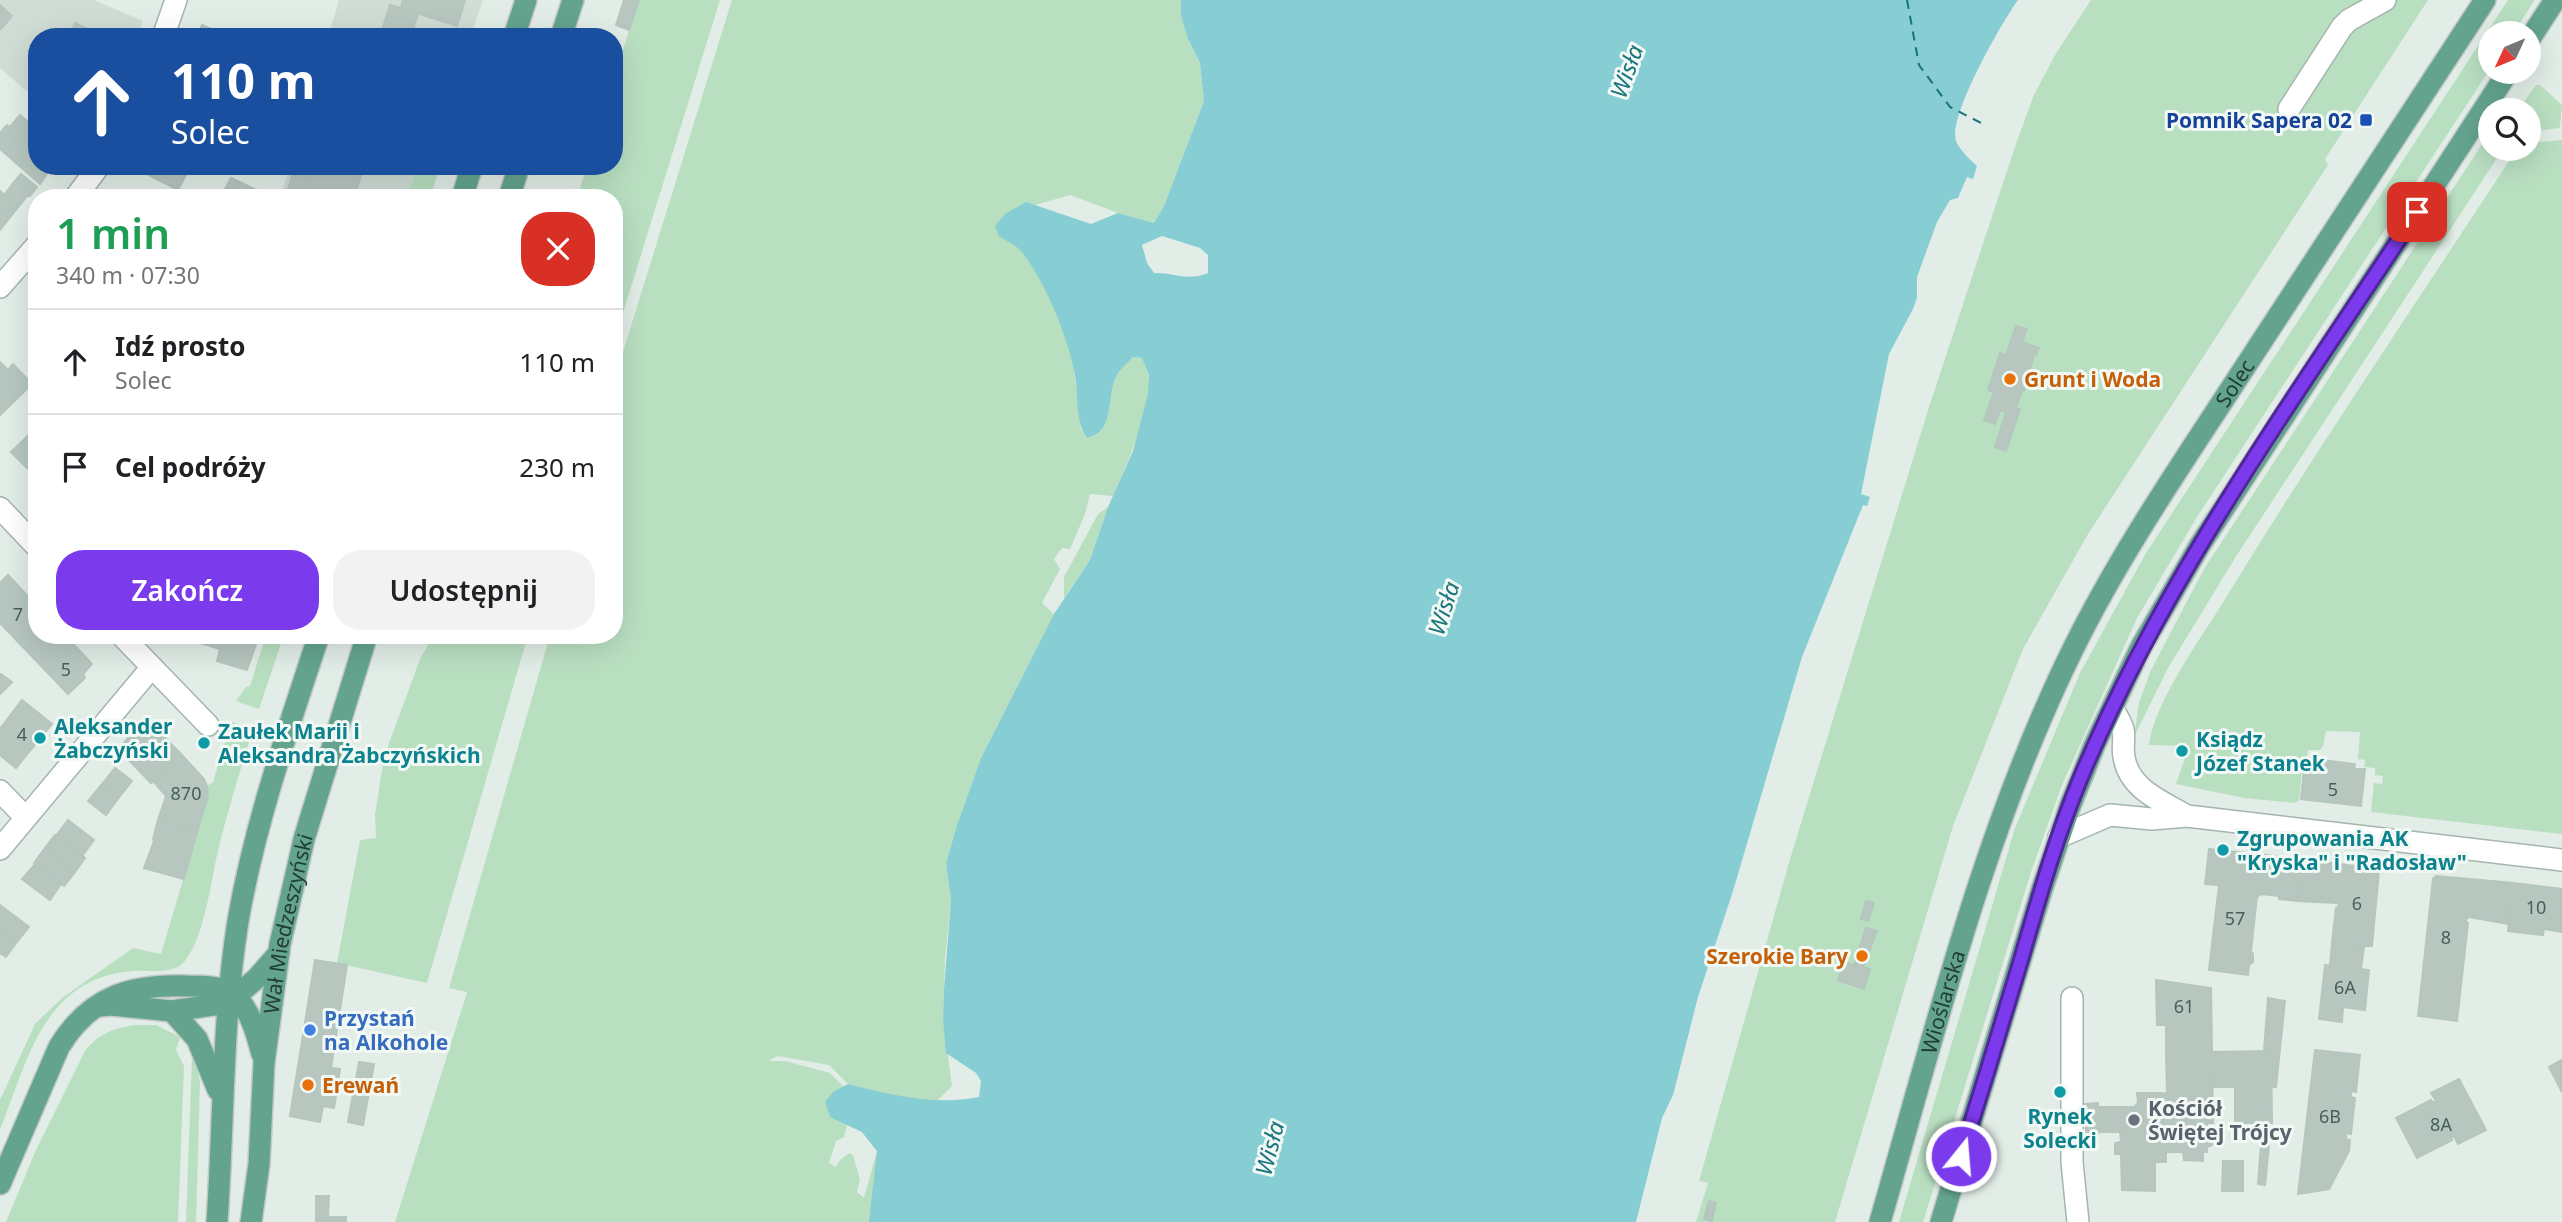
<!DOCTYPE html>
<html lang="pl">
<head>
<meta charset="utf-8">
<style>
	:root { --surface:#fff; --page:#f2f2f2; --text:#202124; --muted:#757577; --line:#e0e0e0; --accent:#7c3aed }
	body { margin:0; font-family:"Noto Sans",sans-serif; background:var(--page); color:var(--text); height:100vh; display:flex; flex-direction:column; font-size:26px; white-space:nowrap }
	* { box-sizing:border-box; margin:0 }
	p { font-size:23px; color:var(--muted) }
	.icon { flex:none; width:38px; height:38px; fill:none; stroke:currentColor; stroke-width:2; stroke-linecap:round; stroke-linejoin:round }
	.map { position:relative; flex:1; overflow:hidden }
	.drawer { position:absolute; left:28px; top:189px; width:595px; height:455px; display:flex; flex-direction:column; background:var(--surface); border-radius:28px; box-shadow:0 7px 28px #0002 }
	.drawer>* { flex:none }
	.guide { position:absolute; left:28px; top:28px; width:595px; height:147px; border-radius:28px; box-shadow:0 7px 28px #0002; background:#1a4fa0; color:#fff; overflow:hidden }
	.needle { width:46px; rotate:226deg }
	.fabs { position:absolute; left:2478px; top:21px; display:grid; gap:14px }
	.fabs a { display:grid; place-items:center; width:63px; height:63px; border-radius:50%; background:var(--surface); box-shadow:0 7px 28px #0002; font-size:35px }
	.pin { position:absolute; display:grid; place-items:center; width:60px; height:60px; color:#fff; margin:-30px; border-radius:14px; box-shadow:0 4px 10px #0006 }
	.me { position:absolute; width:77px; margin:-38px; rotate:17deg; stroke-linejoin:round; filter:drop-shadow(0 0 5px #0008) }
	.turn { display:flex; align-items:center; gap:24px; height:147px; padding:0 28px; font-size:32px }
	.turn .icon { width:91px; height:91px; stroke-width:2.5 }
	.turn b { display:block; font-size:49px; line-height:60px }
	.round { display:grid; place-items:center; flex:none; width:74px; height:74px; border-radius:28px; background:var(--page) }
	.head { display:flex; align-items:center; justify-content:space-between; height:119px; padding:0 28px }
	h1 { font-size:42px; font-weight:600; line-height:52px; color:#1e9e55 }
	.action { display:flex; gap:14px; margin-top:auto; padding:14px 28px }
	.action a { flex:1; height:80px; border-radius:28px; background:var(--accent); color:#fff; font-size:28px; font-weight:600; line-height:80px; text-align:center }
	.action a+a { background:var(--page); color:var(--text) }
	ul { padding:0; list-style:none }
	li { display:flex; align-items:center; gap:21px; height:105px; padding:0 28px; border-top:2px solid var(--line) }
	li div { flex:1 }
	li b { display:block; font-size:26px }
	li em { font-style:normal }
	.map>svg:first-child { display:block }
</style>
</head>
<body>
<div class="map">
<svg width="2562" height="1222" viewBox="0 0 2562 1222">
	<rect width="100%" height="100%" fill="#e2ede7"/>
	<!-- built -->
	<path fill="#d0dcd6" d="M0,0H94L143,21L136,37H37V100L0,68Z
		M339,0H483L470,37H328Z
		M290,166H417L407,198H280Z"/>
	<!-- green -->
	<path fill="#b9dfc1" d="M639,0H720L614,342V198H577L587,166H614V77Z
		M732,0H1181V16L1188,39L1200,63L1204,101L1164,206L1154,223L1118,213L1070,195L1035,205L1049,211L1074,369L1081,429L1087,438C1117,432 1105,395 1117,375C1121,368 1128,362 1133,357L1142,358C1144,363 1147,368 1148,373C1155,403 1125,468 1113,496L1090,494L1085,514L1070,549L1062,548L1054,559L1060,569L1042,603L1054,614L981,758L957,825L946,863L951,900L945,958L943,1019L952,1086L936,1102L894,1096L848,1084L829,1065L778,1056L768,1061H785L830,1073L847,1090V1126L844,1137L836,1141L829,1163L836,1167L840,1160L849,1153L853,1155L860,1179L857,1192L864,1198L877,1151L862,1132H878L877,1222H395L467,992L449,988L550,635H614V381Z
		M2091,0H2428L2325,159L2328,165L2088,534L2023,649L1953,826L1835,1222H1696L1708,1183L1699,1181L1790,859L1928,410L2017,141L2034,95L2055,55Z
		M2508,0H2535L2513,33H2490V69L2197,517L2137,618L2062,785L2031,872L1923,1222H1899L2015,828L2080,673L2146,553Z
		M2536,85H2540L2562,105L2560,128L2529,132V110H2518Z
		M2490,132V149H2503L2235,558L2168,668L2134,737L2139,703L2150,672L2204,569Z
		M2562,140V834L2371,812L2374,783L2382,784L2383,776L2375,775V768L2364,767L2365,760L2358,759L2360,732L2326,731L2323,746L2320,750H2308L2307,758L2303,759L2299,800L2295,803L2244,798L2176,784L2188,749L2186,746L2149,745C2154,703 2199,641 2222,604C2316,450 2418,300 2517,149H2529V143Z
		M417,166H440L430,198H407Z
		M1108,507L1090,560L1064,598V577L1098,514Z
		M266,635H284L259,709L236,701L246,687L250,686Z
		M434,635H528L427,983L337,963L360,840L376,838L375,815L384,757L420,659Z
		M229,721L253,729C241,768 229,807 219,846C211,879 205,938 184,962C173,975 149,970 133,971C43,978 28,1060 0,1130V1100L35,1024L62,998L133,948L161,954L208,796L207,786L213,782L226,740Z
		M136,1025H156L180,1037L176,1050L184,1066L178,1222H6L36,1150L85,1051C99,1033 114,1028 136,1025Z
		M192,1058L196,1063L200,1082L196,1222H186Z"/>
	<!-- water -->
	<path fill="#87cdd4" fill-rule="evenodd" d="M1181,0H2018C2002,22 1948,116 1956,141C1959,149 1971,161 1977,166L1973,179L1967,177L1958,198L1950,200L1937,222L1917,277V298L1913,309L1889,354L1861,494L1870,497L1867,506L1863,505L1802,657L1733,891L1698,997L1673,1095L1662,1118L1636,1222H869L877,1151L862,1132L830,1117L825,1102L833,1092L848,1084C892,1095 934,1106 979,1097L981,1081L976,1073L946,1053L943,1019L944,989L951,900L946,863L957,825L981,758L1054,614L1090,560L1108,507L1133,451L1148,394L1149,375L1142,358L1133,357C1128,363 1121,368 1117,375C1105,396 1117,431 1087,438C1074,420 1079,391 1074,370C1067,335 1044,279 1021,251C1016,245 1006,241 999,236L995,226L1005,214L1026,202L1091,224L1118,213L1154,223L1164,206L1204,101L1200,63L1188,39L1181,16ZM1162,236L1200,248L1208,255V273C1188,282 1174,272 1154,273L1147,263L1142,245Z"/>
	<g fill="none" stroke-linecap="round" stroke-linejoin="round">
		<!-- ferry -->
		<path stroke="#18737d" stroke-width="2" stroke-dasharray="9 7" stroke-linecap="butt" d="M1907,0L1919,65L1950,107L1987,126"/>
	</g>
	<!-- building -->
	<path fill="#b7c7c0" stroke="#b4c6bd" stroke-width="2" d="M403,0H465L457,26L401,8Z
		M624,0H639L629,30L616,25Z
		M0,5L12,16L0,30Z
		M390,5L418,13L411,37H380Z
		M75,23L96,33L104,37H68Z
		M202,25L229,37H197Z
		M20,115L36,128L37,126V166H52L40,184L0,149V133L7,125L10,127Z
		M141,166H185L182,173L186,175L178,190L139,170Z
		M311,166H364L354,198H301Z
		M294,170L308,175L301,198H285Z
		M21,174L37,187L30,196L14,182Z
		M231,178L265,194L263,198H220Z
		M14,182L29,194L19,206L5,194Z
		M0,191L19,206L0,230Z
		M2016,326L2027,329L2022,342L2039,348L2036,355L2034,354L2024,391L2022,390L2016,408L2020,409L2006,451L1995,447L2006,412L2000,410L1995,424L1984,420L1994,392L1988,390L2000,353L2006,355Z
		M0,362L8,370L13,364L32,384L0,415Z
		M37,427V471L33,474L11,452Z
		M8,575L37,606V635H40L25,649L0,623V583Z
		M40,635H65L92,664L83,674L85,678L68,694L25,649Z
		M193,635H244L257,641L247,670L217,661L220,649L191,640Z
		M1,674L12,682L0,694V675Z
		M22,700L52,724L16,768L0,755V729Z
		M146,719L181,754L151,783L119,750L131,733Z
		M181,754L204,779L207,786L208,796L197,832L158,820L166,796L154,782Z
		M2305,758L2355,764L2354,769H2365L2361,806L2301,799Z
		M115,768L132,781L120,796L103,783Z
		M103,783L120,796L106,815L88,801Z
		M68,820L94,840L82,856L56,836Z
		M158,820L197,832L184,879L144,868L154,841L153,839Z
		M55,835L85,858L75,872L45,848Z
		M45,848L75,872L64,886L34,863Z
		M2209,849L2302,859L2297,901L2279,899V896L2261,894L2257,897L2251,951L2253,954V962L2249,965L2248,975L2209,970L2219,885L2205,884Z
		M2302,859L2370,868L2379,871L2372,946L2332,943L2336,908L2340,906L2337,903L2297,901Z
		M35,864L61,884L50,900L22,879Z
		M2436,876L2513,883L2509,924L2469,917L2465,920L2468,923L2457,1021L2418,1016L2433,879Z
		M2513,883L2562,889V932L2544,929L2543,935L2508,931Z
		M1866,901L1874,903L1868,921L1861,919Z
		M0,905L29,927L16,943L0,931Z
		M1866,928L1877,931L1863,967L1870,969L1864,989L1838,980L1843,962L1854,965Z
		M0,931L16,943L6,957L0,953Z
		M2332,943L2364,946L2361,969L2369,970L2365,1010L2343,1007L2342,1022L2319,1019L2325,965L2330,966Z
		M315,960L347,965L331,1068L340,1069L334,1108L323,1106L320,1122L290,1116Z
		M2156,980L2211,988L2212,1052H2166V1025H2157Z
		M2268,998L2285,1001L2276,1087H2271V1051H2264Z
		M2315,1050L2360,1055L2356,1092L2351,1091V1094L2350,1097L2355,1098L2351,1134L2346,1133V1139L2350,1140L2349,1151L2329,1189L2298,1194Z
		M2271,1051L2272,1123H2235V1087H2212V1052Z
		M2166,1052H2212L2213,1123H2207V1131L2212,1133V1145L2207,1147V1152H2203V1161L2184,1160L2183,1152H2166V1162H2155V1191L2122,1190L2121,1154H2115V1143L2121,1142L2120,1132H2138V1145H2162V1133H2183V1106H2162V1093L2167,1094Z
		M2562,1060V1092L2549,1067Z
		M359,1062L374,1064L363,1125L348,1122Z
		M2459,1079L2486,1130L2458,1144L2454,1136L2451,1138L2452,1140L2417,1158L2396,1118L2431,1100L2433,1103L2436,1101L2431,1093Z
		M2137,1093H2162V1106H2183V1133H2162V1145H2138V1132H2099L2097,1136L2086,1135L2085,1104L2098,1103V1107H2134L2138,1103Z
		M2261,1144L2269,1145L2265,1185L2258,1184Z
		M2223,1161H2243V1191H2222Z
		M316,1196H329L328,1217H346V1222H316Z
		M1709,1201L1716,1203L1712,1221L1704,1219Z"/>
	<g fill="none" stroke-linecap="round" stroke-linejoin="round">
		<defs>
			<path id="minor" d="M163,37L176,0
				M2289,109L2342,27L2349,20L2385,0
				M75,198L99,166
				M0,287L37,245
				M0,508L37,547
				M121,635L208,725
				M2113,709C2116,715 2121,722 2123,729C2125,737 2122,748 2124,757C2129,789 2161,801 2187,816
				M0,791L25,817
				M2059,837L2110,815L2152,819L2187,816L2562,860
				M0,849L152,667
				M2072,998V1162L2078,1222"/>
			<g id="major">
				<path d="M514,37L526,0"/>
				<path d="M561,37L573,0"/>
				<path d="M2529,40L2555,0"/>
				<path d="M462,198L472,166"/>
				<path d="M509,198L519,166"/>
				<path d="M100,1006L111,1005L172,1011L228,1003L257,978L279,953"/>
				<path d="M172,1011L197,1039L218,1090"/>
				<path d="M0,1184L59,1047C90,996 131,984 188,986C203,986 223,986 235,996C250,1009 257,1035 262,1054"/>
				<path d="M217,1222C224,1121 222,1021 238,921C255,823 288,729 319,635"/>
				<path id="s1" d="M251,1222L259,1164L264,1063L280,944L304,839L367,635"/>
				<path id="s2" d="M1880,1222C1935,1031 1985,826 2074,647C2122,550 2184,461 2243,370C2324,247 2404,123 2485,0"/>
				<path d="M1941,1222L2042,889L2070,806L2095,744L2141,647L2200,545L2508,72"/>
			</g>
		</defs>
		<!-- minor casing -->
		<use href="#minor" stroke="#a4b5ae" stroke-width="24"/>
		<!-- major casing -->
		<use href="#major" stroke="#c1c9c6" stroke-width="24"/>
		<!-- minor -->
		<use href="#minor" stroke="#fff" stroke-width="21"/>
		<!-- major -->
		<use href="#major" stroke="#64a48f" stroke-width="21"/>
	</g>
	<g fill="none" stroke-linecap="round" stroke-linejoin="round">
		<defs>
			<path id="route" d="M1961,1156C1981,1092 2001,1027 2020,963C2038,901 2056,837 2081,777C2166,574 2297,395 2417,212"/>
		</defs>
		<!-- route casing -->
		<use href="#route" stroke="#51269a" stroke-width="18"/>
		<!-- route -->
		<use href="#route" stroke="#7c3aed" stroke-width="12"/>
	</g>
	<!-- markers -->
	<rect fill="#1a4fb4" stroke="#f2f9f5" stroke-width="2.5" x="2359" y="113" width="14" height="14" rx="3.5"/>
	<g fill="#e8710a" stroke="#f2f9f5" stroke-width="2.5">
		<circle cx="2010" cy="379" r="7"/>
		<circle cx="1862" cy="956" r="7"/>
		<circle cx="308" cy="1085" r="7"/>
	</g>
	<g fill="#0f9aa8" stroke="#f2f9f5" stroke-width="2.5">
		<circle cx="40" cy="738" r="7"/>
		<circle cx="204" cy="743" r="7"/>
		<circle cx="2182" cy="751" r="7"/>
		<circle cx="2223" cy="850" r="7"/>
		<circle cx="2060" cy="1092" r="7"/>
	</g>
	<circle fill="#3f7fe0" stroke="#f2f9f5" stroke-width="2.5" cx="310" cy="1030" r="7"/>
	<circle fill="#6b7280" stroke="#f2f9f5" stroke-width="2.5" cx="2134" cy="1120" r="7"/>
	<g text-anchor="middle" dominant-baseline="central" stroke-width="6" stroke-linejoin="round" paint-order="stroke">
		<!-- number labels -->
		<g font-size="18" fill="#466057">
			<text x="18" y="614">7</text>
			<text x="66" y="669">5</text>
			<text x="22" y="734">4</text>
			<text x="2333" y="789">5</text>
			<text x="186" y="793">870</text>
			<text x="2357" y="903">6</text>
			<text x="2536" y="907">10</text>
			<text x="2235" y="918">57</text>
			<text x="2446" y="937">8</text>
			<text x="2345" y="987">6A</text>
			<text x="2184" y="1006">61</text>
			<text x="2330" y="1116">6B</text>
			<text x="2441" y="1124">8A</text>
		</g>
		<!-- transit labels -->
		<g font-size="21" font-weight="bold" fill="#164399" stroke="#f2f9f5" text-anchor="end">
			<text x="2352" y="120">Pomnik Sapera 02</text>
		</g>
		<!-- food labels -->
		<g font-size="21" font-weight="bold" fill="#c56008" stroke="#f2f9f5" text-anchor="start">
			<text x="2024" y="379">Grunt i Woda</text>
			<text x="1848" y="956" text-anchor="end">Szerokie Bary</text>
			<text x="322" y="1085">Erewań</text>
		</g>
		<!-- street labels -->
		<g font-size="21" fill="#213e34" stroke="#f2f9f5">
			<text stroke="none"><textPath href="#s2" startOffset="917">Solec</textPath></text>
			<text stroke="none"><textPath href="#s1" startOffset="301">Wał Miedzeszyński</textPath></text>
			<text stroke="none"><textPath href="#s2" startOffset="229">Wioślarska</textPath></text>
		</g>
		<!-- culture labels -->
		<g font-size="21" font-weight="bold" fill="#0d838f" stroke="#f2f9f5" text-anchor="start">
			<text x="54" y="726">Aleksander<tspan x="54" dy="24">Żabczyński</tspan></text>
			<text x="218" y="731">Zaułek Marii i<tspan x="218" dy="24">Aleksandra Żabczyńskich</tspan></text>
			<text x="2196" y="739">Ksiądz<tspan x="2196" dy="24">Józef Stanek</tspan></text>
			<text x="2237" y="838">Zgrupowania AK<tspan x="2237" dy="24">"Kryska" i "Radosław"</tspan></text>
			<text x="2060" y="1116" text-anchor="middle">Rynek<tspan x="2060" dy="24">Solecki</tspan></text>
		</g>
		<!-- shop labels -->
		<g font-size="21" font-weight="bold" fill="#366cbe" stroke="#f2f9f5" text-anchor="start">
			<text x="324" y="1018">Przystań<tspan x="324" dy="24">na Alkohole</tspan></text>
		</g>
		<!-- worship labels -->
		<g font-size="21" font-weight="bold" fill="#5b616d" stroke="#f2f9f5" text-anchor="start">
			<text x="2148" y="1108">Kościół<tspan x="2148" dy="24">Świętej Trójcy</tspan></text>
		</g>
		<!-- water labels -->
		<g font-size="23" font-style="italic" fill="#18737d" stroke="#f2f9f5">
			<text transform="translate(1626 71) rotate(-70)">Wisła</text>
			<text transform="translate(1443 608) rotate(-72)">Wisła</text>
			<text transform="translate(1269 1148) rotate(-75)">Wisła</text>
		</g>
	</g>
</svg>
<div class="fabs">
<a><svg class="needle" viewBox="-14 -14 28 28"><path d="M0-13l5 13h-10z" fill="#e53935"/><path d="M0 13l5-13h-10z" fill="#757577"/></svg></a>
<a><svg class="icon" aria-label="search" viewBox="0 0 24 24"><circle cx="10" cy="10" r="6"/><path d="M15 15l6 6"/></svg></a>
</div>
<div class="pin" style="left:2417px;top:212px;background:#d93025"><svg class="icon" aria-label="arrive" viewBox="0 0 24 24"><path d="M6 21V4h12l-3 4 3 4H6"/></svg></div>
<svg class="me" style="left:1961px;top:1156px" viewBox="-20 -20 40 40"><circle r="17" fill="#7c3aed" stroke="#fff" stroke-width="3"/><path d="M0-11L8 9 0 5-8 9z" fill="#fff"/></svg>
<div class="guide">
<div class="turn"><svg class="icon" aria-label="ahead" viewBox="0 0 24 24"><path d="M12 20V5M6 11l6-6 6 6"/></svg><div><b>110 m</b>Solec</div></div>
</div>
<section class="drawer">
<div class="head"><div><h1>1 min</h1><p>340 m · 07:30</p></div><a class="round" style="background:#d93025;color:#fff"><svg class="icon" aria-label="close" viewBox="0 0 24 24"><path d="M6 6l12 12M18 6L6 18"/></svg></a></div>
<ul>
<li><svg class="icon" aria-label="ahead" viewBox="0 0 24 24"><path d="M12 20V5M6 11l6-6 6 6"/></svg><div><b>Idź prosto</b><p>Solec</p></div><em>110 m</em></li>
<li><svg class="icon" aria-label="arrive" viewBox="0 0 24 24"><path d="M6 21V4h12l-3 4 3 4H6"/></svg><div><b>Cel podróży</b></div><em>230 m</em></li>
</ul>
<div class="action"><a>Zakończ</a><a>Udostępnij</a></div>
</section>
</div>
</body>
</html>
